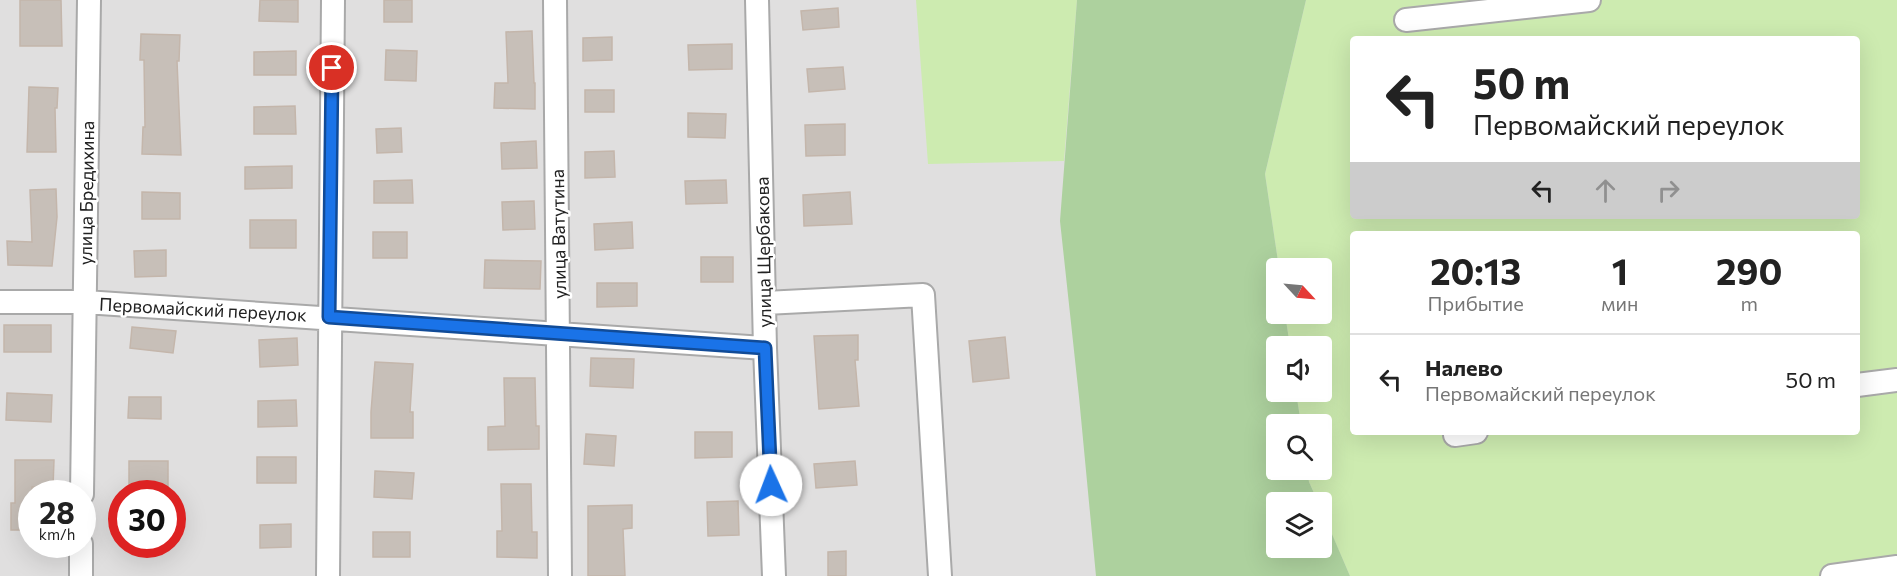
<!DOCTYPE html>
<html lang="ru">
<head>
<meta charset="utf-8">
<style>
	:root { --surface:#fff; --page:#f2f2f2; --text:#222; --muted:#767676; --line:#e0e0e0 }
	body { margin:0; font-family:Commissioner,sans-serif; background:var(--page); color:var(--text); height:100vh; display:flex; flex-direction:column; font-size:22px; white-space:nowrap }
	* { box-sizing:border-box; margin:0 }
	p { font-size:20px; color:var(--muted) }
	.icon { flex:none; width:33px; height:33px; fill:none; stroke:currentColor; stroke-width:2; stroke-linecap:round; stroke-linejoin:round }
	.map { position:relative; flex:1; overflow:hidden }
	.drawer { position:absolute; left:1350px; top:231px; width:510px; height:204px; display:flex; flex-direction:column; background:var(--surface); border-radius:6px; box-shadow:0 6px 24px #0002 }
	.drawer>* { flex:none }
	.banner { position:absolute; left:1350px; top:36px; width:510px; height:183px; border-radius:6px; box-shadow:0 6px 24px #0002; background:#fff; color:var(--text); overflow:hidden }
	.needle { width:39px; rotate:116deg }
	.tools { position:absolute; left:1266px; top:258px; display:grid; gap:12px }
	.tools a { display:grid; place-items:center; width:66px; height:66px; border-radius:6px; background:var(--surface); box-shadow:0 6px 24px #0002; font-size:30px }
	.speed { position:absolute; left:18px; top:480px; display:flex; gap:12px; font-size:30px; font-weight:700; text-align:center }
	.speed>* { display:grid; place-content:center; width:78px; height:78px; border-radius:50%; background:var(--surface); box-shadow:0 6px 24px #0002; line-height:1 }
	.speed small { font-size:15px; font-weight:400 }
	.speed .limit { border:9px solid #d22; background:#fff; color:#111 }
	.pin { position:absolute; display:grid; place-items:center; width:51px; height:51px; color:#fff; margin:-26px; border:3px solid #fff; border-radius:50%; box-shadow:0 2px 6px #0007 }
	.me { position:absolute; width:66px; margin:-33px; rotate:358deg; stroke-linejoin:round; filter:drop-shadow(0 0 4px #0008) }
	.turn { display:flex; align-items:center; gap:21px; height:126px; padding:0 24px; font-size:27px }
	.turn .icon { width:78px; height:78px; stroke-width:2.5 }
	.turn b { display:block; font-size:42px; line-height:51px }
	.lanes { display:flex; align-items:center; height:57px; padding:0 24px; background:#0003; justify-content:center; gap:30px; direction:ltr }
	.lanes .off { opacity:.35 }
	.eta { display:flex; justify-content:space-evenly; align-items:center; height:102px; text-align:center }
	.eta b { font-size:36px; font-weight:700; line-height:42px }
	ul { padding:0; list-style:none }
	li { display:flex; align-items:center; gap:18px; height:90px; padding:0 24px; border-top:2px solid var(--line) }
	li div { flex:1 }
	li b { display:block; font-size:22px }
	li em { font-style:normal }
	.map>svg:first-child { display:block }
</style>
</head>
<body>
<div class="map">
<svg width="1897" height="576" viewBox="0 0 1897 576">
	<rect width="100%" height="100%" fill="#f2efe9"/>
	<!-- residential -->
	<path fill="#e0dfdf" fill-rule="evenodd" d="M0,0H1897V576H0ZM1353,39H1857V216H1353ZM1353,234H1857V432H1353ZM1276,268H1322V314H1276ZM1276,346H1322V392H1276ZM1276,424H1322V470H1276ZM32,494H82V544H32ZM122,494H172V544H122ZM1276,502H1322V548H1276Z"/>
	<!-- grass -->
	<path fill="#cdebb0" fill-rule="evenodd" d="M916,0H1077L1064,161L928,164Z
		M1306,0H1897V576H1350L1322,512V502H1318L1309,482L1307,470H1322V424H1301L1296,392H1322V346H1290L1285,314H1322V268H1279L1265,174ZM1353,39H1857V216H1353ZM1353,234H1857V432H1353Z"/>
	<!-- forest -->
	<path fill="#add19e" d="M1077,0H1306L1265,174L1279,268H1276V314H1285L1290,346H1276V392H1296L1301,424H1276V470H1307L1309,482L1318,502H1276V548H1322V511L1350,576H1096L1079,397L1060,221Z"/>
	<!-- building -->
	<path fill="#c7bfb8" stroke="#c4b6ab" stroke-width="1.5" d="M20,0H61L62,46H20Z
		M260,0H298V22L259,21Z
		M384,0H412V22H384Z
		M838,8L839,27L803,30L801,11Z
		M532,31L534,83H535V109L494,108L495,83H508L506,32Z
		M141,34L180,35L179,61H177L181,155L142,154L143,127H145L144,60H140Z
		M612,37V60L583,61V38Z
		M732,44V69L689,70L688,45Z
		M386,50L417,51L416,81L385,80Z
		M296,51V75H254V52Z
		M843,67L845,89L809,92L807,69Z
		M29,87L58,88L57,108H55L56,152H27Z
		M585,90H614V112H585Z
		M295,106L296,134H254V107Z
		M688,113L726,114L725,138L688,137Z
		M845,124V155L806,156L805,125Z
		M401,128L402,152L377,153L376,129Z
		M536,141L537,168L502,169L501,143Z
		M614,151L615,177L585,178V152Z
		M292,166V188L245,189V167Z
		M412,180L413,203H374V181Z
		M726,180L727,203L686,204L685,181Z
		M56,189L57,217L52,266L8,265L7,241L32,242L30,190Z
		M142,192L180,193V219H142Z
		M850,192L852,224L804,226L803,195Z
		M534,201L535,229L503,230L502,202Z
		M250,220H296V248H250Z
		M632,222L633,248L595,250L594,224Z
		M373,232H407V258H373Z
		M166,250V276L135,277L134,251Z
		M701,257H733V282H701Z
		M485,260L541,261L540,289L484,288Z
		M597,283H637V306L597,307Z
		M4,325H51V352H4Z
		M132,327L176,331L173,353L130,348Z
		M858,335V360H855L859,406L819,409L814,336Z
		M1005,337L1009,378L973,382L969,341Z
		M297,338L298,365L260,367L259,340Z
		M591,358L634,359L633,388L590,386Z
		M375,362L413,364L410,412H413V438H371V412Z
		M504,378H535L536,426H539V449L488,450V427L505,426Z
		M7,393L52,395L51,422L6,420Z
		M129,397H161V419L128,418Z
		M296,400L297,426L258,427V401Z
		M695,432H732V457L695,458Z
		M586,434L616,436L614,466L584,464Z
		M257,457H296V483H257Z
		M15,460H54L53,487H32V530H11V503H15Z
		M129,461H168V492H129Z
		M855,461L857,485L816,488L814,464Z
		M375,471L414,473L412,499L374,497Z
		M501,484H531L532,532H537V558L497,557V531H502Z
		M738,501L739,535L708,536L707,502Z
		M632,505V528L623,529L625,576H588V506Z
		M291,524V547L260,548V525Z
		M373,532H410V557H373Z
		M846,551V576H828V552Z"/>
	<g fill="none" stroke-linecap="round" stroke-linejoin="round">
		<defs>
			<path id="minor" d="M555,0L560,576
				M757,0L765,348L774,576
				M1406,20L1589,0
				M0,302H85L765,348
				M765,303L923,295L940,576
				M1857,385L1897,380
				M1455,435L1476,432
				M82,494L89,0
				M81,576V544
				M328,576L333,0
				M1832,576L1897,567"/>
		</defs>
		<!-- minor casing -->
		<use href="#minor" stroke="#a9a9a9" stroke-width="26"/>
		<!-- minor -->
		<use href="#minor" stroke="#fff" stroke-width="22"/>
	</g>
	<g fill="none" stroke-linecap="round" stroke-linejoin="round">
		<defs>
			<path id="route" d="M332,68L329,317L765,348L771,485"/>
		</defs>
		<!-- route casing -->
		<use href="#route" stroke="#114b97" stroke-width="15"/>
		<!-- route -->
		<use href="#route" stroke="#1a73e8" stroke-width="10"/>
	</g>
	<g text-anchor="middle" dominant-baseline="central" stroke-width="5" stroke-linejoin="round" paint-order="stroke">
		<!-- street labels -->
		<g font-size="18" fill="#222" stroke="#fff">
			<text transform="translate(86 193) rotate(-89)">улица Бредихина</text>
			<text transform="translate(558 234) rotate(-91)">улица Ватутина</text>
			<text transform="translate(763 252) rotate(-91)">улица Щербакова</text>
			<text transform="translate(203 309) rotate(3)">Первомайский переулок</text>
		</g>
	</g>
</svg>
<div class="tools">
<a><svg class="needle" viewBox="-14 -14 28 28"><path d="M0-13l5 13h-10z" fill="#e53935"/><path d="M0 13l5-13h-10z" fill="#767676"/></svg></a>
<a><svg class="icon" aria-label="sound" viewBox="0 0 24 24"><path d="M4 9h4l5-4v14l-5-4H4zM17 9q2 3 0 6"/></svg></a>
<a><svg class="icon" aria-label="search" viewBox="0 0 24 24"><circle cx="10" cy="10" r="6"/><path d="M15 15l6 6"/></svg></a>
<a><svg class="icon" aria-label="layers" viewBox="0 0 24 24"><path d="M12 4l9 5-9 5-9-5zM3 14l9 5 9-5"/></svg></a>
</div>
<div class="speed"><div>28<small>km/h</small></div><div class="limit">30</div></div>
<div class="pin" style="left:332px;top:68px;background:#d93025"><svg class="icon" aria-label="arrive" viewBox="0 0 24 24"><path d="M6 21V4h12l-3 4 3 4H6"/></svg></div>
<svg class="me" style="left:771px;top:485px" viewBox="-20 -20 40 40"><circle r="19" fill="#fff"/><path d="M0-13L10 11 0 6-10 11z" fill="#1a73e8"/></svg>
<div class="banner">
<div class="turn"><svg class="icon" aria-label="left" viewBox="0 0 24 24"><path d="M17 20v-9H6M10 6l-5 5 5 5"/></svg><div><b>50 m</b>Первомайский переулок</div></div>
<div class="lanes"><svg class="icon" aria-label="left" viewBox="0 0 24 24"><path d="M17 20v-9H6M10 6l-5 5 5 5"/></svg><svg class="icon off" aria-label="ahead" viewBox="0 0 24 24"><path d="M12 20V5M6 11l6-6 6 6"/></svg><svg class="icon off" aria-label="right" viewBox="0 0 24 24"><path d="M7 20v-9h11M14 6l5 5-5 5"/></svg></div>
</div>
<section class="drawer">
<div class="eta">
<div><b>20:13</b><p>Прибытие</p></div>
<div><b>1</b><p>мин</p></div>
<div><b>290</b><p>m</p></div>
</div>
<ul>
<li><svg class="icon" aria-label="left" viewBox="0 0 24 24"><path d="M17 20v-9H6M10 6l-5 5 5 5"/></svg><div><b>Налево</b><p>Первомайский переулок</p></div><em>50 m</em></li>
</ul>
</section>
</div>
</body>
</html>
